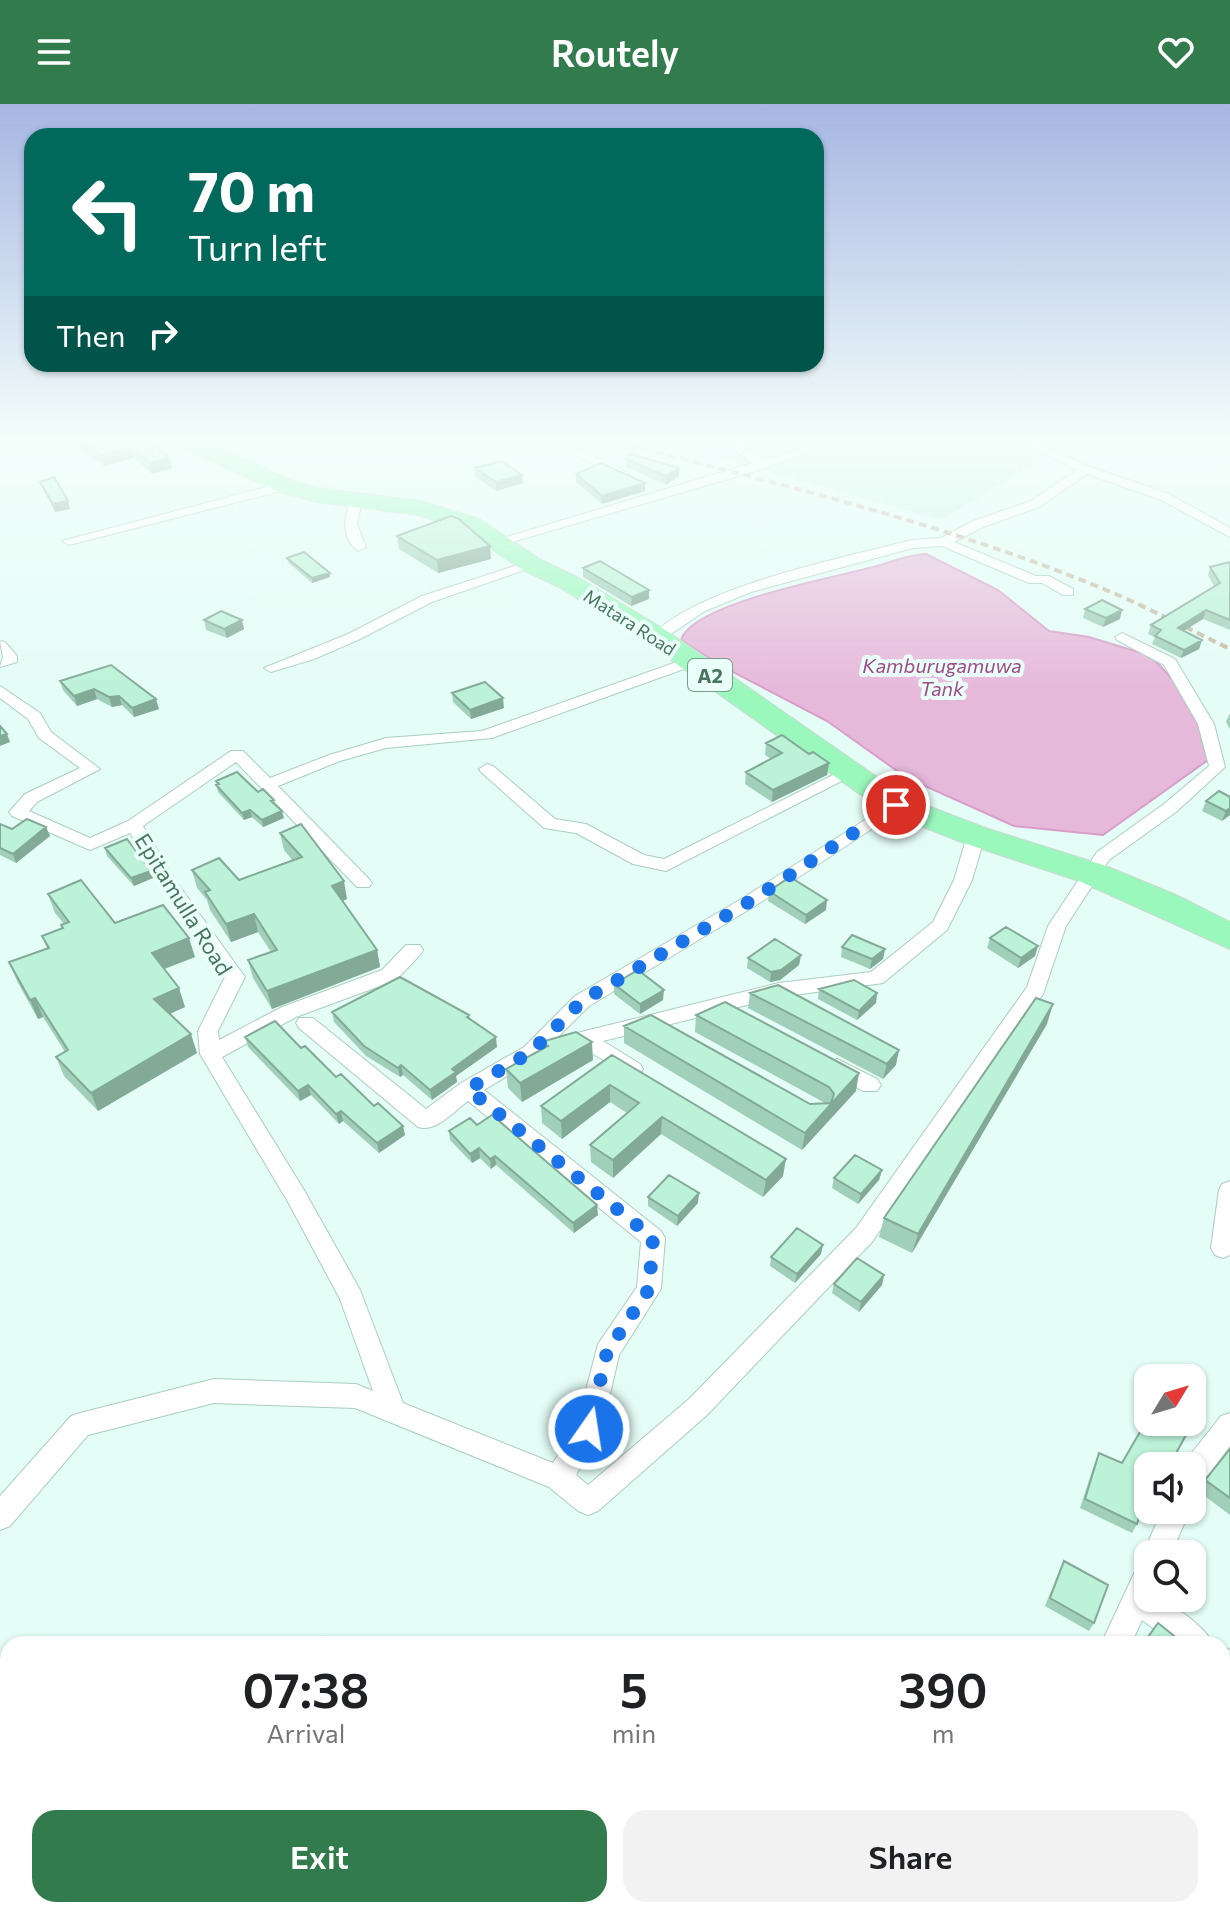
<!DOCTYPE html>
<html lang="en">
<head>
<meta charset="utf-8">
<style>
	:root { --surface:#fff; --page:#f2f2f2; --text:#202124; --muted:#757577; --accent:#327b4c }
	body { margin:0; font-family:Commissioner,sans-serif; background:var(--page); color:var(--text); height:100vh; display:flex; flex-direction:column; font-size:30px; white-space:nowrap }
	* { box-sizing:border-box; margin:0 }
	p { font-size:26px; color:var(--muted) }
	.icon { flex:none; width:44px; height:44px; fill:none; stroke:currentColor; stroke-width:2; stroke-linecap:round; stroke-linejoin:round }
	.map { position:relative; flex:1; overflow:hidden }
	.drawer { position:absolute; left:0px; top:1532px; width:1230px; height:282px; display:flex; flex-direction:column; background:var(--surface); border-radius:24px 24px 0 0; box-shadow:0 2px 6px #0004 }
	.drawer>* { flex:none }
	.guide { position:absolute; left:24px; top:24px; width:800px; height:244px; border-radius:24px; box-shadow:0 2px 6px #0004; background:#00695c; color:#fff; overflow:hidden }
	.needle { width:52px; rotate:52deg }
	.controls { position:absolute; left:1134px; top:1260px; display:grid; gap:16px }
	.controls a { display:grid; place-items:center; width:72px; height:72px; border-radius:16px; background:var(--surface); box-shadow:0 2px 6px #0004; font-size:40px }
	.pin { position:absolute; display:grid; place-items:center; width:68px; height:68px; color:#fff; margin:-34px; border:4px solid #fff; border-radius:50%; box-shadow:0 2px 8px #0007 }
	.me { position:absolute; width:88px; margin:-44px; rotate:13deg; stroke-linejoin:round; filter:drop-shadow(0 0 6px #0008) }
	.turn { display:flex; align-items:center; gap:28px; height:168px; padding:0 32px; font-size:36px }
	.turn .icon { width:104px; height:104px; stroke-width:2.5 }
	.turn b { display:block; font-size:56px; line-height:68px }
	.then { display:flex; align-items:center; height:76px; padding:0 32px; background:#0003; gap:16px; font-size:30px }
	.eta { display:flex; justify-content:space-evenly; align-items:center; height:136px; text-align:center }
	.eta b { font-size:48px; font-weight:600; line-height:56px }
	.primary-button { display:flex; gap:16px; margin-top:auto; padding:16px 32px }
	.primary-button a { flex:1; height:92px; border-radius:24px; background:var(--accent); color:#fff; font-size:32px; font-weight:600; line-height:92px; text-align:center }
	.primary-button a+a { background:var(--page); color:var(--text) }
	header { display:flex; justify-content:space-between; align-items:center; height:104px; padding:0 32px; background:var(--accent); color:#fff; font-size:36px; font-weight:600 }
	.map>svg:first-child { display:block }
</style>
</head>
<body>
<header><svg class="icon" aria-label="menu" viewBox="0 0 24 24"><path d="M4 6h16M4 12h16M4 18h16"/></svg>Routely<svg class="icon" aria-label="heart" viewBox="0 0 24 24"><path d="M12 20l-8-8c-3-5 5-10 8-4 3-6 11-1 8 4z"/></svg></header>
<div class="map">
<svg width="1230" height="1813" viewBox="0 0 1230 1813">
	<rect width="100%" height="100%" fill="#e4fdf6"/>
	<!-- residential -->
	<path fill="#d2f4e9" d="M653,335H1076L941,416Z"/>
	<!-- water -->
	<path fill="#e6b8da" stroke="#d89ec9" stroke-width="2" d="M926,450L998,486L1049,527L1089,533L1151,552L1192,597L1208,656L1103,731L1014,722L907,674L827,617L727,565L681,536C692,499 837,473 873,463C891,458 907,451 926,450Z"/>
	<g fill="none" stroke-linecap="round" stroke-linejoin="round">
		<defs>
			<path id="street" d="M722,335H735L763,356L809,343L815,346L766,364L502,441L490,438L752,359Z
				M1014,335H1029L1090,363L1169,390L1230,424V433L1161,396L1087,370L1039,403L983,423L954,438L1036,472H1049L1073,485V491H1063L1042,479H1029L942,442L913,444L751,488L705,507L662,536L657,537L650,533C698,482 843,454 912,436L941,434L973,417L1031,397L1077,366Z
				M572,346H580L629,369L619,372L572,350Z
				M285,378L289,379V385L69,441L62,437Z
				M356,393L362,397L357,420L366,443L359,447C341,437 343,411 352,394Z
				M527,458L539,461L432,498L358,536L314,555L271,568L264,564L348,530L422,492Z
				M1122,529L1175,555L1214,620L1225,663L1176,708L1109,756L1066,822L1043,890L872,1138L707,1311L598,1407L588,1411L578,1407L549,1383L355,1304L214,1299L88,1331L10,1422L0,1426V1392L71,1312L80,1309L214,1275L356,1280L373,1287L340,1195L288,1098L200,950L198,927L225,873L161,782L130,729L90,746L12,712L9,708L25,690L80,664L39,634L28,615L0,594V582L40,609L51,628L100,665L37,698L29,707L90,734L128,717L231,647H243L270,674L329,651L386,634L482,627L685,555H695V561L492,634L386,644L340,657L278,682L369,775L372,779L369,783H357L236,658L143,722L175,776L245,873L218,927L219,936L282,903L382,866L406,841H420L423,846L420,851L396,876L296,913L222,953L304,1086L360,1186L403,1299L553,1359L577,1321L598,1240L637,1183L641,1138L468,997C454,1007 436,1029 418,1023L299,924L296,919L299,914H313L426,1005L461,979L524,943L575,892L743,794L896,696L904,701L902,705L755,802L589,902L557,934L779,879L871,868L933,818L954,776L967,732L976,727L982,728L985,732L972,776L947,826L883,879L779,893L603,937L640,960L643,965L640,970L633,973L581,943L537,954L484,986L661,1127L665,1134L661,1185L619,1251L602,1325L576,1371L588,1381L689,1295L856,1124L1027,883L1048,822L1097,748L1164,700L1209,662L1198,620L1164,561L1117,536L1115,533Z
				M0,537L5,538L17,552V558L0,563L3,553Z
				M487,660L493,662L555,715L586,720L644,751L664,755L845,665L851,663L859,668L666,767L633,760L576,729L544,724L481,668L479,665Z
				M837,955L877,975L881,981L877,987H863L830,968L827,963L830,958Z
				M1230,1077V1151L1223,1154L1215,1151L1211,1144L1219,1086L1222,1080Z
				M1230,1309V1342L1202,1379L1192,1383V1362L1182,1361L1221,1312Z
				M1162,1406H1190L1171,1450H1148V1494C1167,1494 1205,1522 1213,1540H1174L1142,1516L1131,1540H1101L1138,1461L1146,1458L1143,1450Z
				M1222,1543L1230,1546V1579L1222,1576Z
				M1222,1629L1230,1632V1665L1222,1661Z"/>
			<path id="highway" d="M172,335H202L293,377L318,384L421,397L479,415L541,456L579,474L667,527L907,694L988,725L1103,761L1176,791L1230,818V845L1079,777L964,739L885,708L647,539L561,484L523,466L461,425L418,411L316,398L277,387L175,340Z"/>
		</defs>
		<!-- street casing -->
		<use href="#street" stroke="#aacebe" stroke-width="2"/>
		<!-- highway casing -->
		<use href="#highway" stroke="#ccd8d2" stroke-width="2"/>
		<!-- street -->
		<use href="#street" fill="#fff" fill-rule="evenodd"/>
		<!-- highway -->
		<use href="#highway" fill="#9af8bd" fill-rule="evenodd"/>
		<!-- rail -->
		<path stroke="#c6baa2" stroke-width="4" stroke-dasharray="8 5" stroke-linecap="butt" d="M605,335C771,378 940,418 1099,483C1143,501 1187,524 1230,545"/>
	</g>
	<!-- wall -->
	<path fill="#a1d0ba" d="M68,335H147L170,354L172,364L152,370L134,354L104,362Z
		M626,355L679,372L666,381L626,363Z
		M475,364L522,371L523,379L496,387L475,373Z
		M576,370L645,387L602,400L576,378Z
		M40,378L70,405L55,408L43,385Z
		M397,432L491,455L438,469L399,445Z
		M287,454L330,469V473L312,479L288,458Z
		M1230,458V526L1203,515L1184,527L1202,536L1199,545L1181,554L1152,540L1155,533L1148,530L1151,521L1214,482L1208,471L1210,463Z
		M583,464L649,495L631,502L583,473Z
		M1085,505L1120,515L1103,523L1083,514Z
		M204,516L244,525L227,534L206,526Z
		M111,561L159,605L134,613L122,601L112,603L97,595L77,602L63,586L60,577Z
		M452,589L504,604L471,615L453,598Z
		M1230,609V625L1226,618Z
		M766,639L809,650L829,659L827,671L772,698L745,680L746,668L771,655L765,651Z
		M216,677L258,688L274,696L275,700L284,714L263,723L252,713L244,716L218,688Z
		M1230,693V711L1222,717L1202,707L1206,697Z
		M0,720L12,725L46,723L50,732L16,759L0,751Z
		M280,729L347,795L342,797L377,846L380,863L272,905L253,874L248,856L271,848L258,828L231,838L210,806L207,796L197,784L192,766L239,776L293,757L284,746Z
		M105,744L153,774L134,782L107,752Z
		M769,787L826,806L805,820L768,797Z
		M48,790L195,853L165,865L185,903L170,910L197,949L98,1007L64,972L56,953L65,948L43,913L38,915L17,877L9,858L47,844L42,832L62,824L61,821L64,820L55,809Z
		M990,834L1035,852L1018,864L987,844Z
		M842,843L885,845L883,855L870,865L841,853Z
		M801,851L799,861L780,876L770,878L747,864L748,854Z
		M614,880L663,896L640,910L614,890Z
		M819,885L877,889L876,899L857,916L818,895Z
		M750,889L896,961L883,975L748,904Z
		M332,908L469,911L470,914L497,943L456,972L457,978L432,996L403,971L400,973L366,952L334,918Z
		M696,911L856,987L802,1046L624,939V922L810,1000L825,999L695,928Z
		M1047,920L912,1149L879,1133L884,1114Z
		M245,933L301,944L405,1031L379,1049L343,1017L339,1020L311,991L300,997L248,943Z
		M541,938L593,956L522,998L508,984L506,965L542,945Z
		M612,951L783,1072L763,1093L661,1030L613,1074L591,1058L590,1041L627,1009L610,998L562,1035L542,1019L541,1002Z
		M477,1021L598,1111L574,1129L496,1061L491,1065L480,1054L472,1059L450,1036L449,1027Z
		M882,1066L879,1076L858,1100L832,1084L834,1074Z
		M648,1093L698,1099L677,1122L648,1102Z
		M821,1150L795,1179L770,1162L771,1153Z
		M884,1171L882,1181L859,1208L832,1189L834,1180Z
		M1230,1345V1411L1198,1387Z
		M1099,1349L1122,1359L1148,1362L1137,1420L1132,1429L1080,1404L1095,1358Z
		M1064,1457L1094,1519L1089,1527L1045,1502L1060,1465Z
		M1228,1571L1230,1573V1624L1226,1627L1222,1624V1578Z
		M1230,1699V1729L1223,1724Z"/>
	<!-- shaded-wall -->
	<path fill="#83a997" d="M131,344L134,354L104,362L101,352Z
		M170,354L172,364L152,370L150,359Z
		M679,364V372L666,381V372Z
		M522,371L523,379L496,387V378Z
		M645,379V387L602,400V392Z
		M68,397L70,405L55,408L53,400Z
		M490,442L491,455L438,469L437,456Z
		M330,469V473L312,479V474Z
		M649,486V495L631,502L632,493Z
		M1122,506L1120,515L1103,523L1106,514Z
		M1206,506L1203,515L1175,532L1178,524Z
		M242,516L244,525L227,534L224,525Z
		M1202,536L1199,545L1181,554L1184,546Z
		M94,585L97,595L77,602L74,592Z
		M119,592L122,601L112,603L109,593Z
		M503,594L504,604L471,615L470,606Z
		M156,595L159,605L134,613L132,604Z
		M7,630L10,638L0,642V632Z
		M829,659L827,671L772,698L773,686Z
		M1230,704V711L1222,717L1226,707Z
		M250,706L252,713L244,716L242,709Z
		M282,707L284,714L263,723L262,716Z
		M46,723L50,732L16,759L13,750Z
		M151,767L153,774L134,782L131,774Z
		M344,777L347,795L335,800L332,782Z
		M827,796L826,806L805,820L806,811Z
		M254,810L258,828L231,838L226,820Z
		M189,834L195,853L158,867L152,849Z
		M1038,842L1035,852L1018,864L1021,854Z
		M885,845L883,855L870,865L872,855Z
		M377,846L380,863L272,905L267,887Z
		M801,851L799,861L780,876L770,878L771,868Z
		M179,884L185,903L160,914L154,895Z
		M664,886L663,896L640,910V900Z
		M877,889L876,899L857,916L859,907Z
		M35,894L43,913L38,915L30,896Z
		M1053,900L1047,920L912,1149L918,1130Z
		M191,930L197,949L98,1007L91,989Z
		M496,933L497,943L456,972L457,978L432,996L430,986L452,965Z
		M592,938L593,956L522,998L520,979Z
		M899,946L896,961L883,975L887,960Z
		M401,961L403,971L400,973L398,964Z
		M859,969L856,987L802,1046L805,1029Z
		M308,981L311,991L300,997L298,987Z
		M610,981V998L562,1035L561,1017Z
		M341,1007L343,1017L339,1020L336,1010Z
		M662,1013L661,1030L613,1074V1056Z
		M403,1022L405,1031L379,1049L377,1039Z
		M479,1044L480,1054L472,1059L470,1050Z
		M495,1052L496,1061L491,1065L490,1055Z
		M786,1055L783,1072L763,1093L766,1076Z
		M882,1066L879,1076L858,1100L861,1090Z
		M699,1089L698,1099L677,1122L678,1112Z
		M597,1101L598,1111L574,1129L573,1119Z
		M823,1141L821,1150L795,1179L797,1170Z
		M884,1171L882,1181L859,1208L861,1198Z
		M8,1725V1743L0,1749V1731Z
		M57,1806H65L63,1813H55Z"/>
	<!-- building -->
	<path fill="#bbf2d8" stroke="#83a997" stroke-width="2" d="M79,335H147L170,354L150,359L131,344L101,352Z
		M631,350L679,364L666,372L626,355Z
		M501,357L522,371L496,378L475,364Z
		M601,359L645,379L602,392L576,370Z
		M54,373L68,397L53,400L40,378Z
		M451,412L459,415L490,442L437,456L397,432Z
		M304,448L330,469L312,474L287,454Z
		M600,457L649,486L632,493L583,464Z
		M1230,458V516L1206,506L1178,524L1202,536L1184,546L1155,532L1161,526L1151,521L1220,479L1210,463Z
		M1102,496L1122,506L1106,514L1085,505Z
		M221,507L242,516L224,525L204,516Z
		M111,561L156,595L132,604L119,592L109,593L94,585L74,592L60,577Z
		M485,578L503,594L470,606L452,589Z
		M0,622L7,630L0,632Z
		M782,631L809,650L813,648L829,659L773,686L746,668L782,649L766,639Z
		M237,668L258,688L263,685L274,696L271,697L282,707L262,716L250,706L242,709L216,681L219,680L216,677Z
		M1219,687L1230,693V704L1226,707L1206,697Z
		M27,715L46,723L13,750L0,744V720L12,725Z
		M301,720L344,777L332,782L377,846L267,887L248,856L277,846L254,810L226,820L205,788L210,786L192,766L219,754L239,776L302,753L280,729Z
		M127,735L151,767L131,774L105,744Z
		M790,773L827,796L806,811L769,787Z
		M81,776L115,819L163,801L189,834L152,849L179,884L154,895L191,930L91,989L56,953L68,946L35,894L30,896L9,858L49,844L42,832L63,824L61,821L69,818L48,790Z
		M1006,823L1038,842L1021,854L990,834Z
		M852,831L885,845L872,855L842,843Z
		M775,835L801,851L781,866L771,868L748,854Z
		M638,866L664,886L640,900L614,880Z
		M400,873L469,911L467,913L496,933L452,965L456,968L430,986L401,961L398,964L364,942L332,908Z
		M854,876L877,889L859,907L819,885Z
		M778,881L899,946L887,960L750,889Z
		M1036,894L1053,900L918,1130L884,1114Z
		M725,898L859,969L805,1029L624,922L651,911L810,1000L831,999L834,990L829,983L696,911Z
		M275,917L301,944L305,942L336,973L341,970L374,1002L378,999L403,1022L377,1039L341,1007L336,1010L308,981L298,987L245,933Z
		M576,928L592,938L520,979L506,965L548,942L541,938Z
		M612,951L786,1055L766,1076L662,1013L613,1056L590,1041L639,999L610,981L561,1017L541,1002Z
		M492,1011L597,1101L573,1119L495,1052L490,1055L479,1044L470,1050L449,1027L470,1014L477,1021Z
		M855,1051L882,1066L861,1090L834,1074Z
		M669,1071L699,1089L678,1112L648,1093Z
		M797,1124L823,1141L797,1170L771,1153Z
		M857,1154L884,1171L861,1198L834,1180Z
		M1148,1314V1318H1165L1186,1331L1169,1362H1148V1382L1137,1420L1085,1395L1099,1349L1122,1359Z
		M1230,1345V1394L1205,1376Z
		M1064,1457L1108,1481L1094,1519L1050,1494Z
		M1158,1519L1178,1535H1189L1195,1540H1143Z
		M320,1533L325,1540H311Z
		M1228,1571L1230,1573V1618L1222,1613V1581Z
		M8,1616V1725L0,1731V1622Z
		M12,1806H57L55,1813H11Z
		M805,1807L814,1813H803Z"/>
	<!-- sky -->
	<linearGradient id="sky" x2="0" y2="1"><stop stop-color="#a7b6e2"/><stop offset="0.57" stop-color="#f3fefb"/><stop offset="1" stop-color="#f3fefb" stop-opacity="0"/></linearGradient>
	<rect width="1230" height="589" fill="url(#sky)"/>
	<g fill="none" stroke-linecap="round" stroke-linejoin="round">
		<!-- route -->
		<path stroke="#1a73e8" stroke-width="14" stroke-dasharray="0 25.2" d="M589,1325L607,1248L649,1185L653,1134L468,985L531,948L582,897L749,798L896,701"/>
	</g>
	<g text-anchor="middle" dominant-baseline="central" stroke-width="8" stroke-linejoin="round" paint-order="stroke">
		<!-- far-street labels -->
		<g font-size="18" fill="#49755e" stroke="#eafff9">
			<text transform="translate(630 518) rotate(33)">Matara Road</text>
		</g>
		<!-- far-water labels -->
		<g font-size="20" font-style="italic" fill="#9e4b87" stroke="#eafff9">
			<text x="942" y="561">Kamburugamuwa<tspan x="942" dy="23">Tank</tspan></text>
		</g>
		<!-- shield labels -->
		<rect fill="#eafff9" stroke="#799e8c" stroke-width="2" x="688" y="555" width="44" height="32" rx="6"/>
		<g font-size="20" font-weight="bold" fill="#49755e">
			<text x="710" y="571">A2</text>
		</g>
		<!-- street labels -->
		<g font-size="22" fill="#49755e" stroke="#eafff9">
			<text transform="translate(184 800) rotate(58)">Epitamulla Road</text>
		</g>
	</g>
</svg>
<div class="controls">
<a><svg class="needle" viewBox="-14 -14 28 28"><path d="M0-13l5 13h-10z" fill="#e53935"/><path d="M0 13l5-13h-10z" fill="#757577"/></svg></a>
<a><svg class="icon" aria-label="sound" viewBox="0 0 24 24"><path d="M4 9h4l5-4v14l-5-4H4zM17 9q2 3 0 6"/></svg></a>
<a><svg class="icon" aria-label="search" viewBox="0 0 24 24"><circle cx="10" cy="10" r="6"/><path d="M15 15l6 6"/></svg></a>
</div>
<div class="pin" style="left:896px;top:701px;background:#d93025"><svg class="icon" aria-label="arrive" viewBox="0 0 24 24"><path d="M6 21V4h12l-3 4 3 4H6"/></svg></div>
<svg class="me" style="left:589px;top:1325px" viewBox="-20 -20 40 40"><circle r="17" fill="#1a73e8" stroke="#fff" stroke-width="3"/><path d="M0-11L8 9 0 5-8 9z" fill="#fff"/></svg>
<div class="guide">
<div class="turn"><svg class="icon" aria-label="left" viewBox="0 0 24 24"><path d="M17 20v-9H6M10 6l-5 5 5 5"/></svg><div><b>70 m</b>Turn left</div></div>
<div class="then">Then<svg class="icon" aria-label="right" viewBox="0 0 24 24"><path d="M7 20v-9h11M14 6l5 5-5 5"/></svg></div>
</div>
<section class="drawer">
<div class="eta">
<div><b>07:38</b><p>Arrival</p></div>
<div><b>5</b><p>min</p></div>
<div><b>390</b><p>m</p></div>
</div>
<div class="primary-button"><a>Exit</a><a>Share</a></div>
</section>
</div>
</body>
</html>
